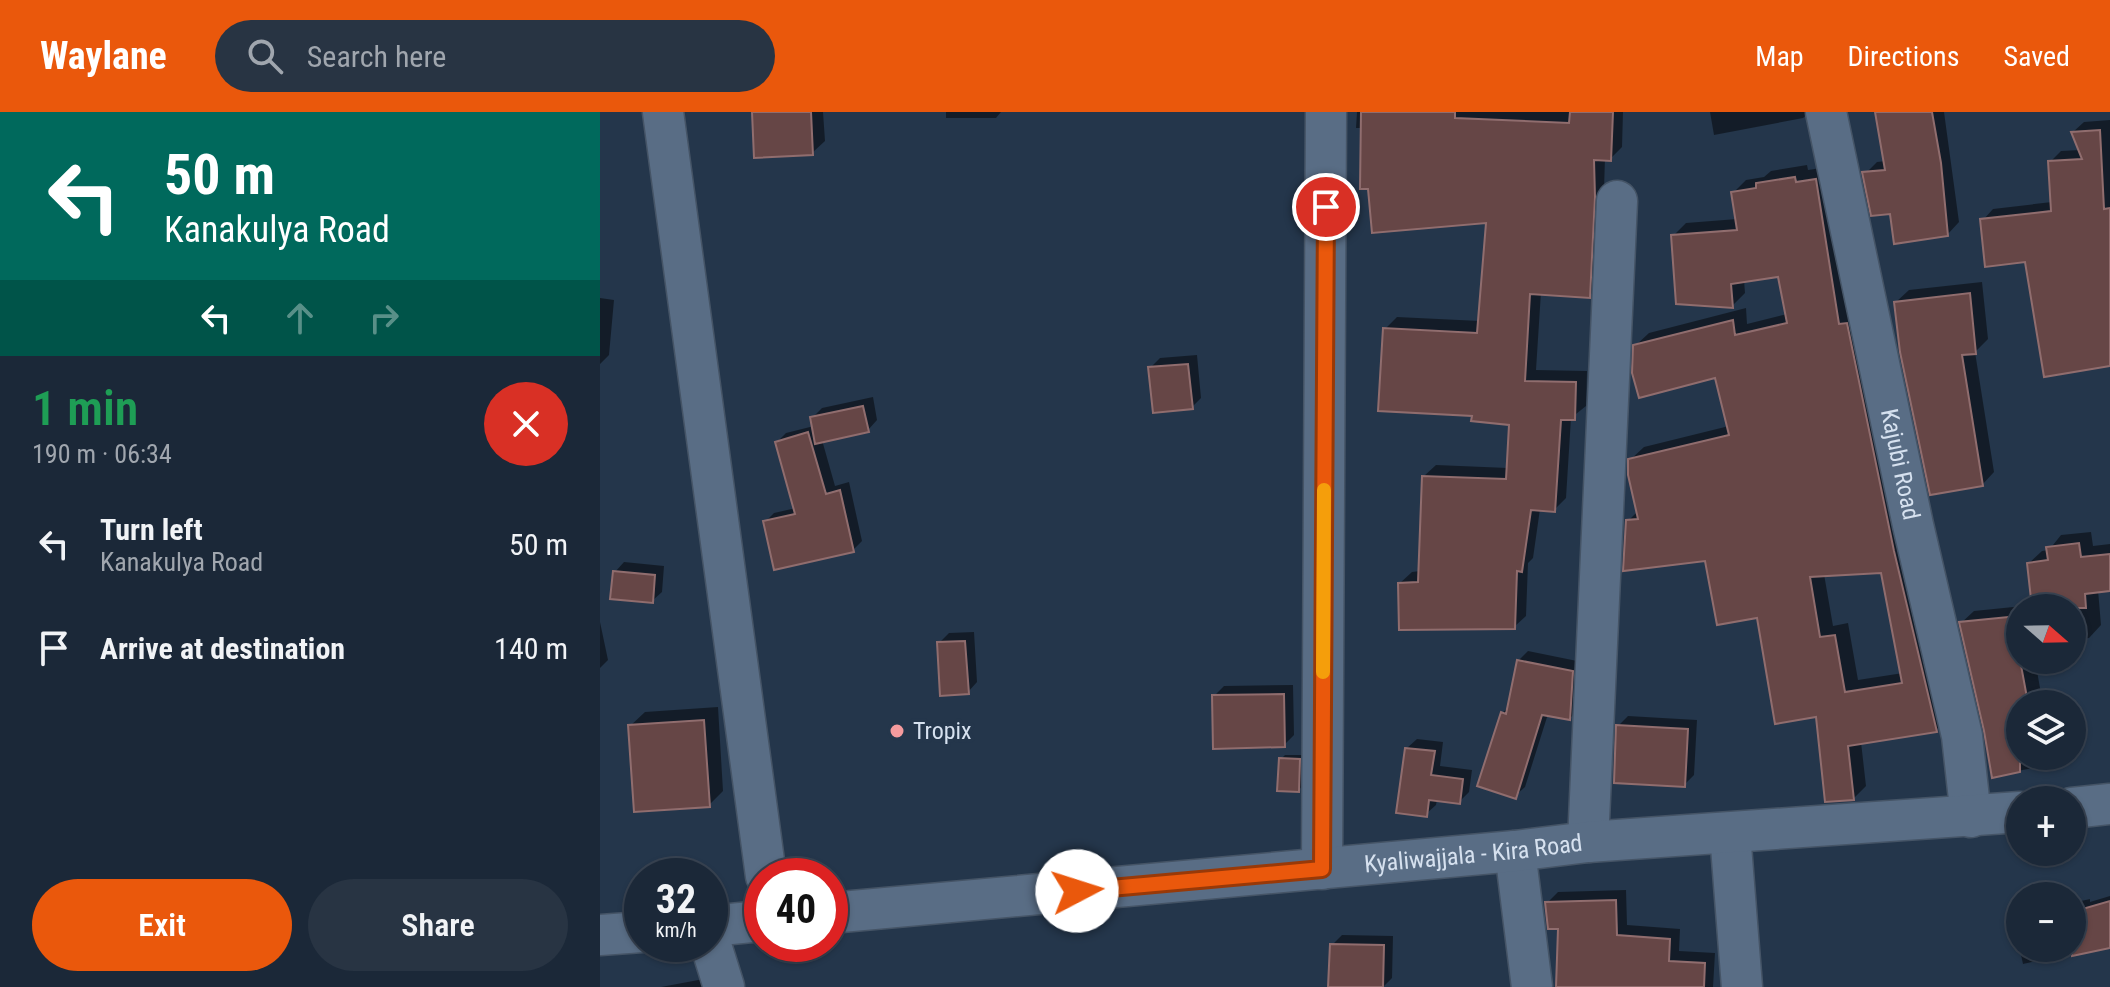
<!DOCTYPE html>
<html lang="en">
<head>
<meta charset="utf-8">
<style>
	:root { --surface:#1b2838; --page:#283443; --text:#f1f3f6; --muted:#a0a6ae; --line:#394453; --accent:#ea580c }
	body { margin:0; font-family:"Roboto Condensed",sans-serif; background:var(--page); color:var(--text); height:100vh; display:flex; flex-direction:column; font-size:30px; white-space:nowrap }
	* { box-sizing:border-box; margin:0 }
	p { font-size:26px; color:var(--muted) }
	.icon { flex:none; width:44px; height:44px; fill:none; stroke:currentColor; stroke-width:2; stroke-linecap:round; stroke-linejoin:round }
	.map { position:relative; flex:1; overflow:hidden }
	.panel { display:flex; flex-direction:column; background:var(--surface); width:600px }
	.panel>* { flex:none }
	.top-card { background:#00695c; color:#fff; overflow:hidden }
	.needle { width:52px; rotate:110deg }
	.controls { position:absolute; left:1406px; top:482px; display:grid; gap:16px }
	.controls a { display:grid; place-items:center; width:80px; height:80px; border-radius:50%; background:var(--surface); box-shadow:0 2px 6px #0004,0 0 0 2px var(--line); font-size:40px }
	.speed { position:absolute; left:24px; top:746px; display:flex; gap:16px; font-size:40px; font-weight:700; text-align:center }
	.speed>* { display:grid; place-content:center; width:104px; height:104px; border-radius:50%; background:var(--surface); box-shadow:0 2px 6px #0004,0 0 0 2px var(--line); line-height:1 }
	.speed small { font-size:20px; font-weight:400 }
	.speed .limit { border:12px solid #d22; background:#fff; color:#111 }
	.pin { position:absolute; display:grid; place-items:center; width:68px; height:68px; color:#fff; margin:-34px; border:4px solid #fff; border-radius:50%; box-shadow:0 2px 8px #0007 }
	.me { position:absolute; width:88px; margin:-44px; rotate:85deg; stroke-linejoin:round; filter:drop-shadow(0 0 6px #0008) }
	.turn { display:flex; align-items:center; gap:28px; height:168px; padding:0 32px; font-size:36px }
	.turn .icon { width:104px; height:104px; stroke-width:2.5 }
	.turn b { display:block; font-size:56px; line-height:68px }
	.lanes { display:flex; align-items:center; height:76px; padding:0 32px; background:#0003; justify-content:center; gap:40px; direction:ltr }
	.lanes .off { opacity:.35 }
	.round { display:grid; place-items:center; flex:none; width:84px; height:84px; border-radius:42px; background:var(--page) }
	.head { display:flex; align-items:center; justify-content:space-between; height:136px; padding:0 32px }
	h1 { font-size:48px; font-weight:600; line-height:60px; color:#1e9e55 }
	.action { display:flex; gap:16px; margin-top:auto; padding:16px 32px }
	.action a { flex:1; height:92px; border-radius:48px; background:var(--accent); color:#fff; font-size:32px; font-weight:600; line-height:92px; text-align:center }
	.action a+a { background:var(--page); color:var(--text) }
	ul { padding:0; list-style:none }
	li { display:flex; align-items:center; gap:24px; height:104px; padding:0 32px }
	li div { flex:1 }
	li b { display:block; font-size:30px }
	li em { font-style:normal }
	header { display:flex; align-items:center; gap:48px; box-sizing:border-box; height:112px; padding:0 40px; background:var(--accent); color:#fff }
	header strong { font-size:38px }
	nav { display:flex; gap:44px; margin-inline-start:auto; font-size:28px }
	.search { width:560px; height:72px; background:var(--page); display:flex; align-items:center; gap:20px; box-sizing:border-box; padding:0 28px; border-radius:44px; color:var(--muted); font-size:30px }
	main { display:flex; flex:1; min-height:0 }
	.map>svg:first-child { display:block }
</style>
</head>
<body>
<header>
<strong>Waylane</strong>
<div class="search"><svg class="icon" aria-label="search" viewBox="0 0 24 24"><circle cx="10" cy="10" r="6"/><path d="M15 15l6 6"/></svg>Search here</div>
<nav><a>Map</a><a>Directions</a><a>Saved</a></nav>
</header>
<main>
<section class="panel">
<div class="top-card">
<div class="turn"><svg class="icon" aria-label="left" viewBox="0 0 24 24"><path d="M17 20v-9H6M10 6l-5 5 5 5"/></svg><div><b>50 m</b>Kanakulya Road</div></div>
<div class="lanes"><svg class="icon" aria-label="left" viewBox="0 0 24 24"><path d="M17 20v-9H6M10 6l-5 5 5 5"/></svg><svg class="icon off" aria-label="ahead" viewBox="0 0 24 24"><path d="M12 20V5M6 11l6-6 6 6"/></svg><svg class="icon off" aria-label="right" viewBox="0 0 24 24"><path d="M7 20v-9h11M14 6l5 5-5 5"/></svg></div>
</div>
<div class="head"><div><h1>1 min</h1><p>190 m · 06:34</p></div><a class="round" style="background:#d93025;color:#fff"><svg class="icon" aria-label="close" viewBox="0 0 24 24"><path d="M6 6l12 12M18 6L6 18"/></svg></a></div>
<ul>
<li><svg class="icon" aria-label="left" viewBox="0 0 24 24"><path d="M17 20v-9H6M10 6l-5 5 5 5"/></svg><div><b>Turn left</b><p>Kanakulya Road</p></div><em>50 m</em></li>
<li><svg class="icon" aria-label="arrive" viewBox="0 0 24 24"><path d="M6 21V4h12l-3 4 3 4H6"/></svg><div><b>Arrive at destination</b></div><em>140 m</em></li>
</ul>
<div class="action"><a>Exit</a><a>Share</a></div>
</section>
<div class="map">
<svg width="1510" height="875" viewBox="0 0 1510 875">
	<rect width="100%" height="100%" fill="#24364b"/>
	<!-- shadow -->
	<path fill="#0007" fill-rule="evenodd" d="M154,0H223L225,29L212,41Z
		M346,0H401L396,6H346Z
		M757,0H1023L1022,35L1010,47L1005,46L1001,172L989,184L941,180L936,258L987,259L986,294L971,306L966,386L954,398L940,397L933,446L928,451L926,504L914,515L800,471L812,460L820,459L824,364L836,353L908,356L911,311L874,302L785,217L797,205L880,209L888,109L770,75L763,16H756Z
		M1110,0H1210L1203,6L1114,23Z
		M1278,0H1344L1359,110L1347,123L1292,100L1265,62L1277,50L1286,49Z
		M1510,8V251L1427,148L1383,108L1393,97L1452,90L1450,50L1461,39L1480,38L1473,20L1484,10Z
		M1207,53L1208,58L1228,55L1349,605L1336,618L1261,630L1266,674L1253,687L1218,603L1159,503L1107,447L1028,409L1038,399L1030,348L1044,335L1129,314L1116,264L1035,234L1049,221L1146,196L1147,212L1187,202L1179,162L1144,168L1145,181L1132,194L1073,124L1086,111L1137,107L1133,81L1146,68L1164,65L1171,59ZM1282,459L1303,561L1258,568L1248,511L1233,514L1224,462Z
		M1382,170L1388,227L1375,240L1394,360L1382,373L1296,190L1309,178Z
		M0,186L14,188L9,243L0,252Z
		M597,243L601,286L592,295L550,256L560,246Z
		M273,285L277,308L268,318L222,328L235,374L249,370L262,429L253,438L165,410L174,401L196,396L177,330L186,321L214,314L212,306L222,296Z
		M1491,420L1493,434L1510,432V477L1498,478L1501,513L1489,526L1472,528V496H1420V548H1435L1442,587L1450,586L1451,592H1420V644H1457L1448,653L1393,664L1361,511L1374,499L1433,493L1429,451L1442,439L1449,438L1461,423Z
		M24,450L64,454L62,480L52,489L15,460Z
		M0,510L8,548L0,556Z
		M374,520L377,570L368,580L339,531L349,521Z
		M928,539L982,550L979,597L970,606L948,602L925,675L915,684L902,601L910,594L918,549Z
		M693,573L694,623L684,633L614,584L624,574Z
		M118,595L123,679L109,693L30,614L45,600Z
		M1028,604L1097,608L1094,663L1084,673L1018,614Z
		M817,627L843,630L840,654L872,658L869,680L859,690L837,687L836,693L826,702L807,636Z
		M685,643H703V673L699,678L681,647Z
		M1026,778L1027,813L1080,817L1079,839L1115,841L1113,875H958L960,815L947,791L958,780Z
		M1510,784V833L1423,852L1414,810L1420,805V836H1472V791L1490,787V790Z
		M742,823L793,824L792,866L783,875L732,833Z
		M109,866L111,875H61Z"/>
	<!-- building -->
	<path fill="#664646" stroke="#906d6e" stroke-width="2" fill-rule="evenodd" d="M152,0H211L213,43L154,46Z
		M761,0H855V6L969,11L970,0H1013L1011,49L994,48L995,85L990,186L930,182L925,269L976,270L975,308H961L955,400L931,398L922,460L917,459L915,517L799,518L798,471L818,470L822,364L906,367L909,313L871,309L872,304L778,299L783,216L877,221L886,111L772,121L768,77H760Z
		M1275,0H1332L1341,51L1348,124L1294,132L1290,102L1271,104L1262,60L1285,58Z
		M1500,18L1504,97L1510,96V254L1444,265L1425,150L1385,155L1380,107L1451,99L1448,49L1482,47L1471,20Z
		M1195,65L1196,70L1216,67L1239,212L1247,211L1294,439L1337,620L1248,634L1254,688L1225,690L1216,605L1175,612L1157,506L1117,513L1105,449L1023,459L1026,408L1038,407L1028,363V347L1129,323L1115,266L1039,286L1032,261L1033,233L1133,208L1135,223L1187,211L1178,165L1131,172L1133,196L1076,192L1071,123L1137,118L1131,80L1156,76V71ZM1281,461L1302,571L1245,580L1235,523L1220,525L1210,465Z
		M1370,181L1376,242L1362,243L1383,374L1330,383L1300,240L1294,190Z
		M588,252L593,297L553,301L548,255Z
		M263,294L269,320L215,332L210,305Z
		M208,320L226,382L240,378L254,440L174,458L163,409L195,402L175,330Z
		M1479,431L1481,445L1510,442V479L1485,482L1486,496H1432L1427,451L1448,448L1446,435Z
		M13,459L55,463L53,491L10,487Z
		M1418,504L1420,548L1428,591L1420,592V660L1392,666L1384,619L1359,510Z
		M365,529L369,582L340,584L337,530Z
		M917,548L973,559L970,608L942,603L916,687L877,674L901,600L906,602Z
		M684,582L685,635L613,637L612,583Z
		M104,608L110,695L34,700L28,613Z
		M1016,613L1088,617L1085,675L1014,671Z
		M805,636L835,639L831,663L863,667L860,692L829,688L827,705L796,701Z
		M679,646L700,647L699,680L677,679Z
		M1016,788L1017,823L1070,827L1069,849L1105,851L1104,875H956L958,817H948L945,790Z
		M1510,789V836L1472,844V800Z
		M730,832L784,833L783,875H728Z"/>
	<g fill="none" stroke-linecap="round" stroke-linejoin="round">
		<defs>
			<g id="minor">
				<path d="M63,0L166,764"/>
				<path id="s1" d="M1226,0L1313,413L1362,624L1371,705"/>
				<path d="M1472,696L1510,692"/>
				<path d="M1130,721L1142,875"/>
				<path d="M988,730L1017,89"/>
				<path d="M915,739L932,875"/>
				<path d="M722,757L726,0"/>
				<path id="s2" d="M230,801L915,739L988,730L1420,700"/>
				<path d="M110,814L162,809"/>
				<path d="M0,823L42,820"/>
				<path d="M110,830L124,875"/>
			</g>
		</defs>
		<!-- minor casing -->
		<use href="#minor" stroke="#455466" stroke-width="43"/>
		<!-- minor -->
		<use href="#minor" stroke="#596d85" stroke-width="40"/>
	</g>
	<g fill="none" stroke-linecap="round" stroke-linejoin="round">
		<defs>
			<path id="route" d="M477,779L722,757L726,95"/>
		</defs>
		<!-- route casing -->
		<use href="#route" stroke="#983908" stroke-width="20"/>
		<!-- route -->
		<use href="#route" stroke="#ea580c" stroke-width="14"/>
		<!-- slow -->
		<path stroke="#f59e0b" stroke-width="14" d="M723,560L724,378"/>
	</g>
	<!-- markers -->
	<circle fill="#f59b9e" stroke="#24364b" stroke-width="3" cx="297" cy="619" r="8"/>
	<g text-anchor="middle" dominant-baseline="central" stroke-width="7" stroke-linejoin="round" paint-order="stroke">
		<!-- street labels -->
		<g font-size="24" fill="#d6e1ef" stroke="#24364b">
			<text stroke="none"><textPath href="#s1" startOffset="360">Kajubi Road</textPath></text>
			<text stroke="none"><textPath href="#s2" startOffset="646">Kyaliwajjala - Kira Road</textPath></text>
		</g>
		<!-- poi labels -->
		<g font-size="24" fill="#d6e1ef" stroke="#24364b" text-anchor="start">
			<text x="313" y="619">Tropix</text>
		</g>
	</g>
</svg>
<div class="controls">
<a><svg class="needle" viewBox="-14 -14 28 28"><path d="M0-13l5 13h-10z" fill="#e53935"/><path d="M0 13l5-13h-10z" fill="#a0a6ae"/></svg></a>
<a><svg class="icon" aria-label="layers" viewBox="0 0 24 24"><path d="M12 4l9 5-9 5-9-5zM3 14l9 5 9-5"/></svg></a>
<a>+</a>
<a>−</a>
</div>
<div class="speed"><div>32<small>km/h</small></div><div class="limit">40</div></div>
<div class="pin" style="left:726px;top:95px;background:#d93025"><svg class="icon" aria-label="arrive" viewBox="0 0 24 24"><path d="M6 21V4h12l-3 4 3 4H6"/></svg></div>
<svg class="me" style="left:477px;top:779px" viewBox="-20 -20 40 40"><circle r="19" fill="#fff"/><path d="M0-13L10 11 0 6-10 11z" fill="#ea580c"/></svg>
</div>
</main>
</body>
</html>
